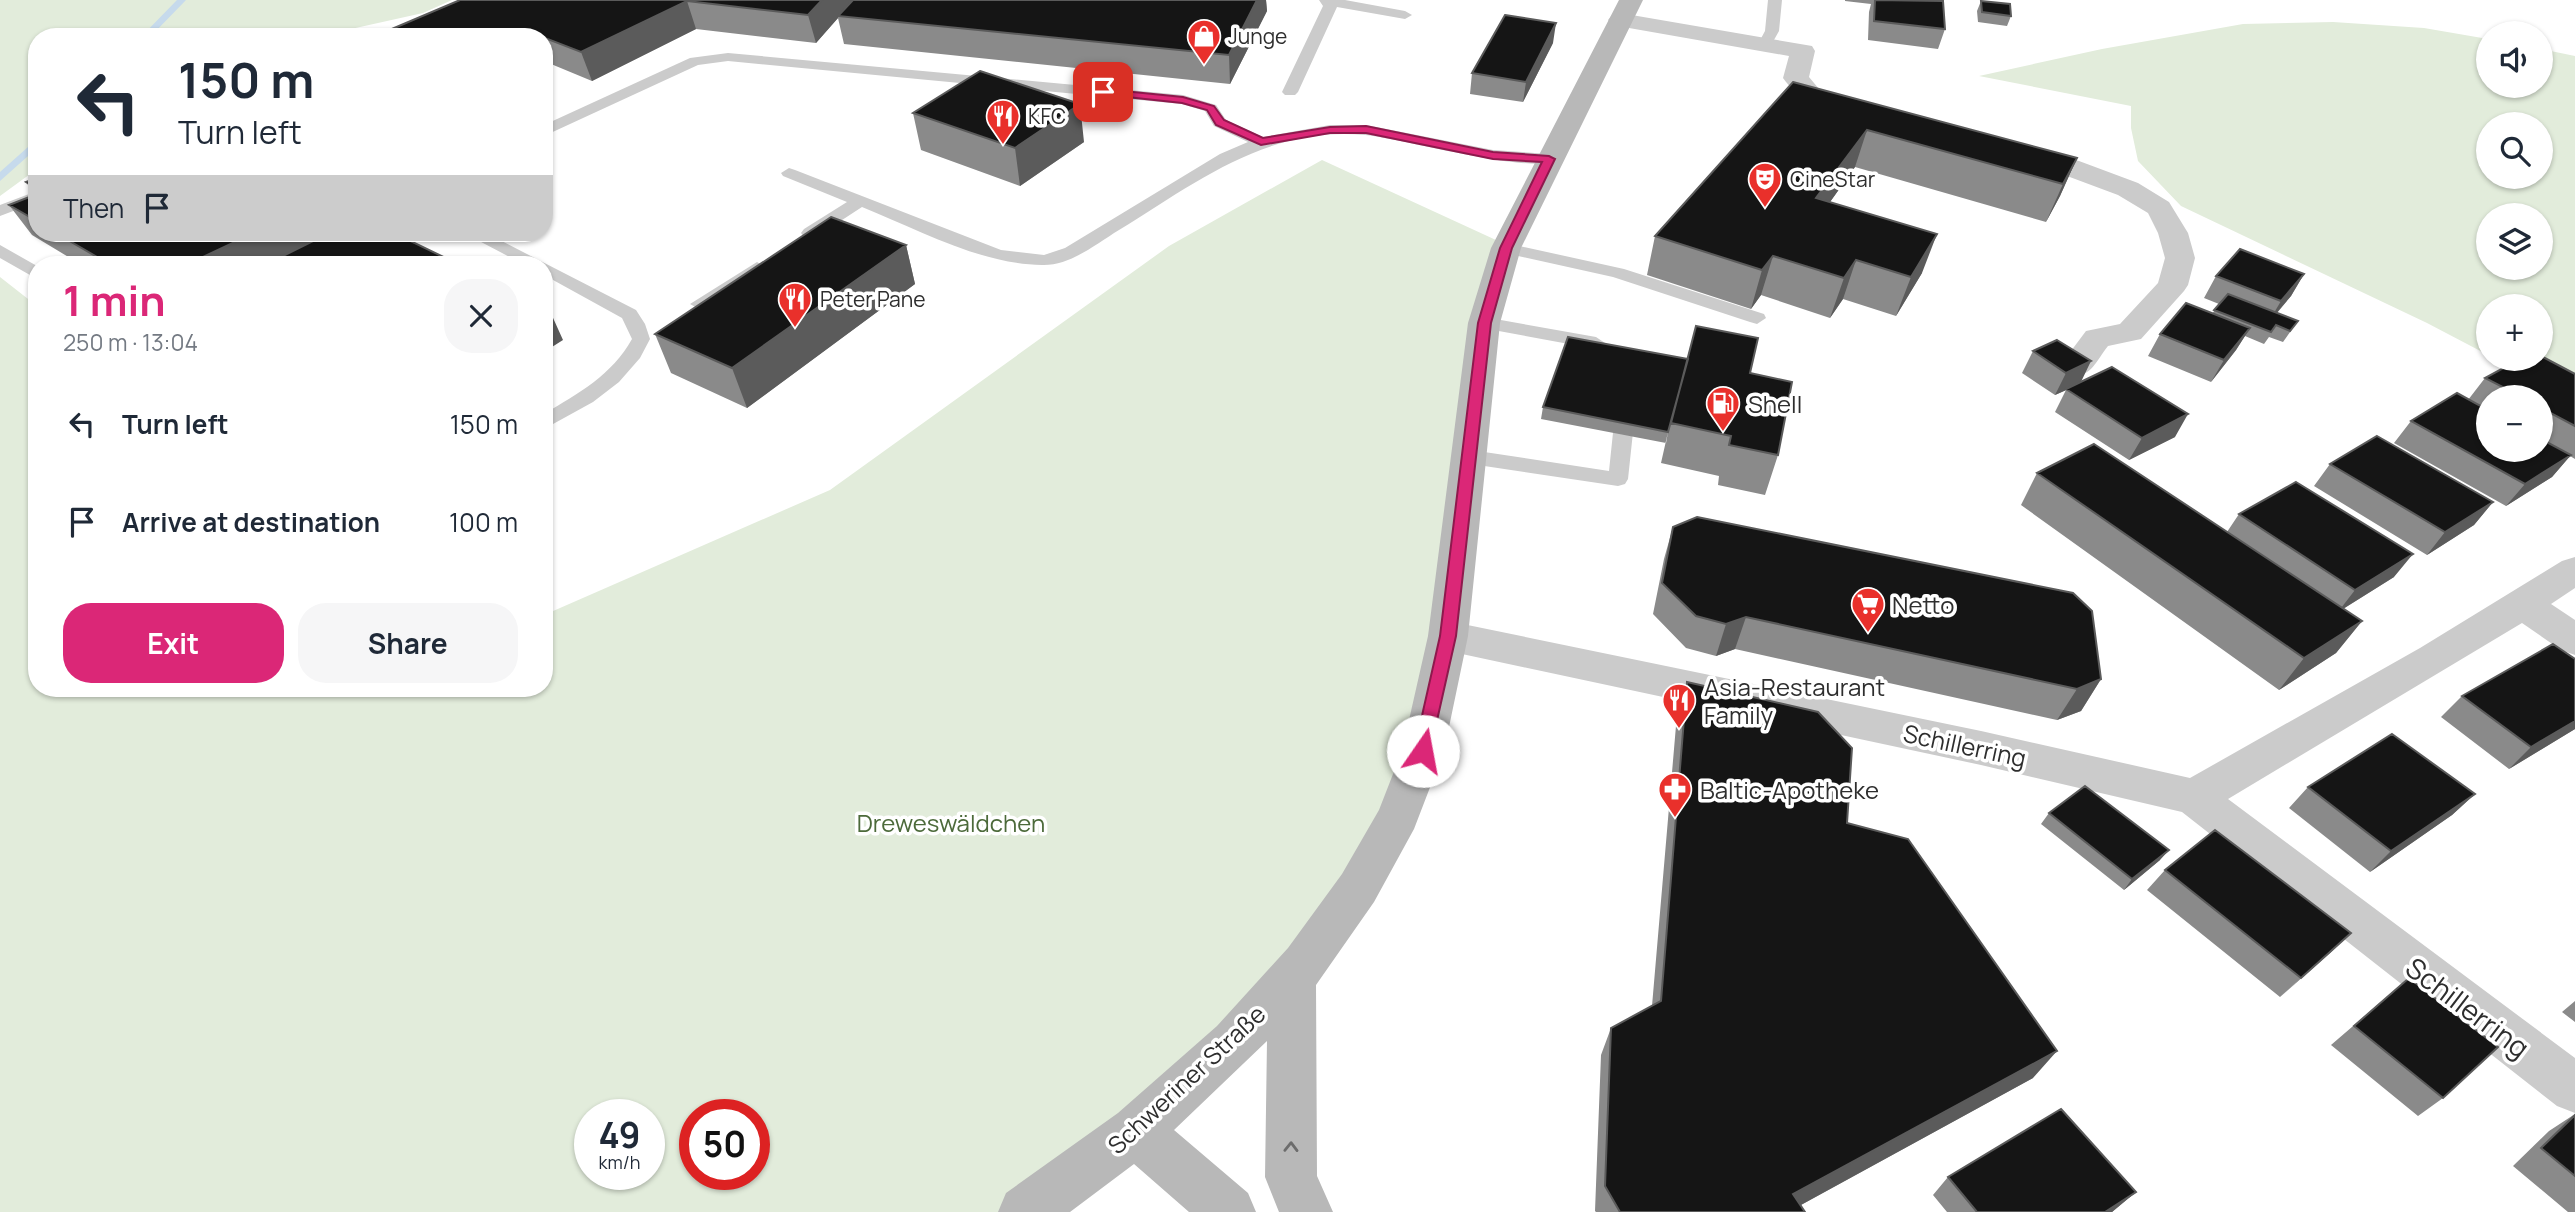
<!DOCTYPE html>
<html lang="en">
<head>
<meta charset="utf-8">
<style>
	:root { --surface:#fff; --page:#f6f6f7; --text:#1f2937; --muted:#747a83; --accent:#db2777 }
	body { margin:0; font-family:Manrope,sans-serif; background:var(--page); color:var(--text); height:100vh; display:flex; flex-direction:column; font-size:26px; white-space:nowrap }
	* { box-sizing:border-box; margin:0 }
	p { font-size:23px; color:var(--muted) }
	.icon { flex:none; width:38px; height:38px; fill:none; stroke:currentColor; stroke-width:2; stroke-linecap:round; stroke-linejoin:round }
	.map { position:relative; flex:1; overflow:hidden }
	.details { position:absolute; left:28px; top:256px; width:525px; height:441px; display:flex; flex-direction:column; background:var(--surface); border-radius:28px; box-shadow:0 2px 5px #0004 }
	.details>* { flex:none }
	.guide { position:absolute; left:28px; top:28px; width:525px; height:214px; border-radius:28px; box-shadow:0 2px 5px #0004; background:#fff; color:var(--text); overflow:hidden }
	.tools { position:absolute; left:2476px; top:21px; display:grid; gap:14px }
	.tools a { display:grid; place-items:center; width:77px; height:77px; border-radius:50%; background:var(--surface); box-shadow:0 2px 5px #0004; font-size:35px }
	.speed { position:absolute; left:574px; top:1099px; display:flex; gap:14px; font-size:35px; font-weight:700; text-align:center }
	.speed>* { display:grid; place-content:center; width:91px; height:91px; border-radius:50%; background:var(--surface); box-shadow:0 2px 5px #0004; line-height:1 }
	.speed small { font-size:18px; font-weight:400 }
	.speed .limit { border:10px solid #d22; background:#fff; color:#111 }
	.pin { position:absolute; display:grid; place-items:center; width:60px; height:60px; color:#fff; margin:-30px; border-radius:14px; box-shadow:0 4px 10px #0006 }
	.me { position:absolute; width:77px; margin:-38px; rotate:12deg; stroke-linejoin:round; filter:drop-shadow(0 0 5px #0008) }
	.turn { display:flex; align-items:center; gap:24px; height:147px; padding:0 35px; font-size:32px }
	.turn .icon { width:91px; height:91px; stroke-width:2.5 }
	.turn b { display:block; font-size:49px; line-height:60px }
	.then { display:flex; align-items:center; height:66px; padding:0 35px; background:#0003; gap:14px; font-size:26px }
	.round { display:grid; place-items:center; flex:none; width:74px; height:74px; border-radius:28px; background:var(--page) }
	.overview { display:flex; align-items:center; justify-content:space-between; height:119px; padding:0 35px }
	h1 { font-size:42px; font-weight:700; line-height:52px; color:var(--accent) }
	.primary-button { display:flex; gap:14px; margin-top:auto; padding:14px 35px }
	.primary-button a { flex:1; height:80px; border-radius:28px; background:var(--accent); color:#fff; font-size:28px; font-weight:700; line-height:80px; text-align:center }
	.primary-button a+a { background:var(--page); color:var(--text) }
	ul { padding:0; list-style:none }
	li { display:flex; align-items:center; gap:21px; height:98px; padding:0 35px }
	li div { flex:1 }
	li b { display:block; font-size:26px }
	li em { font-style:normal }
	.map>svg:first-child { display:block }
</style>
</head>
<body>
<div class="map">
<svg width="2575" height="1212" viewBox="0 0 2575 1212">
	<rect width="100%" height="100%" fill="#fff"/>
	<!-- green -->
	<path fill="#e2ecdb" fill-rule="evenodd" d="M0,0H452L423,13L315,37H37V169L0,196Z
		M2333,22L2424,28L2488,39V86H2541V49L2575,56V400L2496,359H2541V306H2488V355L2427,323L2181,206L2138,161L2131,128V106L1979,76L2102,49L2243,24ZM2488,124H2541V177H2488ZM2488,215H2541V268H2488Z
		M1322,160L1509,246L1423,751L1305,963L1019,1212H0V277L37,306V688H544V615L830,490L1169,246ZM590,1115H649V1174H590ZM695,1115H754V1174H695Z"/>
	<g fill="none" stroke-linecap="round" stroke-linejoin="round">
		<!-- stream -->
		<path fill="#c6daec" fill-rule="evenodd" d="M177,0H186L150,37H141Z
			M37,139V148L0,181V172Z"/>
		<!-- service -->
		<path fill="#cbcbcb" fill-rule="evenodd" d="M1319,0H1345L1405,11L1412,15L1405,19L1337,7L1298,92L1295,95H1285L1282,92L1323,6Z
			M1768,0H1782L1779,31L1770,47L1765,48L1758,44L1765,31Z
			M728,53L1183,95L1216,105L1226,120L1263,137L1330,125H1366L1493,150L1549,154L1557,159C1540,177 1396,137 1365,135C1267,126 1197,182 1119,230C1096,244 1070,266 1042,265C980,264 919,230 862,207L816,237H804L801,233L804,229L847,202L783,176L781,173L789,168L795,170L1001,250L1044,255L1065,248L1220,154L1248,142L1214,126L1205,111L1182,104L728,61L698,65L544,136V125L690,58Z
			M37,191V202L0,216V205Z
			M464,233H486L636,310L645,324L650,339L640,358L619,382L593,402L544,429V414C579,393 612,375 632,339L622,318L544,275V264H523Z
			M1506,243L1624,269L1764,314L1766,318L1757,324L1750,322L1613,277L1500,252L1497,248Z
			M0,245L37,266V279L0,258Z
			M757,262L766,267L763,271L705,308L699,309L690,304Z
			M1484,317L1596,337L1605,343L1596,349L1477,327L1475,323L1477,319Z
			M1626,398L1633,400L1636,404L1628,479L1625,484L1618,486L1471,464L1464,462L1461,457L1464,452L1471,450L1609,471L1616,404L1619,400Z"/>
		<!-- minor -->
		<path fill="#cbcbcb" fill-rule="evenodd" d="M1620,13L1812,46L1815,51L1809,77L1819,89L1857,103L1861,109L1857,115C1830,121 1798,99 1783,78L1789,56L1612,25L1608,20L1612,15Z
			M2021,147L2079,161L2138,183L2169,202L2188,233L2195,258L2188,285L2184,291L2141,339L2108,346C2094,364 2090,381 2064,374L2059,367L2086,331L2120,324L2158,283L2165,258L2158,233L2148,213L2118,195L2059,173L2011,161L2007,155L2011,149Z
			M2575,557V588L2551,604L2575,620V655L2561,650L2522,623L2228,799L2575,1058V1113L2557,1106L2182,812L1981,765L1448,651L1434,646L1428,636L1434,626L1448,621L1981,731L2190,778L2420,648L2562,561Z"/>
		<!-- secondary -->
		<path fill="#b8b8b8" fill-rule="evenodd" d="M1619,0H1643L1521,248L1500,323L1468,636L1444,751L1414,829L1374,902L1316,985L1317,1176L1333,1212H1279L1265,1177L1267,1041L1174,1130L1248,1193L1256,1212H1189L1134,1164L1070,1212H998L1006,1193L1118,1113L1217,1026L1288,948L1342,874L1379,810L1402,751L1428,636L1468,323L1491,248Z"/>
	</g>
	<!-- wall -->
	<path fill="#8a8a8a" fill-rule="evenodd" d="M460,0H1266L1267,11L1230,84L844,44L838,18L816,43L696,29L592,81L551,64L544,68V37H373Z
		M1845,0H1936L1945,29L1938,49L1868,40L1869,12L1871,4L1845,1Z
		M1981,1L2011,16L2007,26L1978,22L1977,11Z
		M1553,43L1523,102L1470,94L1472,73Z
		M1793,82L2077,158L2060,196L2046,222L1855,167L1830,202L1922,273L1896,316L1843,299L1830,318L1761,295L1751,309L1647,275L1655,236Z
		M913,113L1084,142L1020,186L921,150Z
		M37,178V233H394L458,264H80L32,235L9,205L35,194L26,182Z
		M906,245L915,284L747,408L671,373L655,334Z
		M2304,274L2291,296L2277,313L2298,321L2283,342L2269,337L2264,344L2245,336L2236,350L2211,382L2148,356L2160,334L2212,314L2219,304L2204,298L2216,276Z
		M2057,340L2080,383L2175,437L2129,460L2055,412L2066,390L2055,395L2022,373L2033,351Z
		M1688,359L1750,373L1778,455L1765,495L1718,485L1719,476L1661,463L1668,432L1666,443L1541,419L1543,407Z
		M2575,374V459L2570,456L2552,477L2506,506L2394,443L2411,421L2468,400L2485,378ZM2488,397H2541V450H2488Z
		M2330,464L2493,502L2474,525L2427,555L2314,486Z
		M2037,473L2227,532L2239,514L2394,577L2343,609L2362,621L2336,653L2279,690L2021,505Z
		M1673,527L2101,679L2081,711L2057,720L1735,649L1716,656L1686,648L1653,614L1664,559Z
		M1687,682L1847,823L2033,1078L1801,1205L1805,1212H1596L1595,1211L1601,1055L1611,1028L1652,1006L1677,714Z
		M2462,696L2575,729L2509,769L2441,717Z
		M2308,787L2475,794L2452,815L2370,872L2289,808Z
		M2049,813L2160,860L2124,890L2041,824Z
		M2165,870L2351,933L2280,997L2147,890Z
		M2409,978L2443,1098L2418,1116L2331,1045Z
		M2575,1001V1022L2562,1012Z
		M2575,1114V1212H2568L2513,1166L2549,1131Z
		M1948,1177L2136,1192L2112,1212H1947L1933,1195Z"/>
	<!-- shaded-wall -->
	<path fill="#5b5b5b" d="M822,0H854L838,16V18L816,43L808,15Z
		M1257,0H1266L1267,11L1230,84L1229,55Z
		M687,1L696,29L592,81L581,52Z
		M1556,23L1553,43L1523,102L1526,82Z
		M544,47L551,64L544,68Z
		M1080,104L1084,142L1020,186L1015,148Z
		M1867,130L1855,167L1805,237L1816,198Z
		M2077,158L2060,196L2046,222L2063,184Z
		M254,233H334L271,264H188Z
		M1937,234L1922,273L1896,316L1911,277Z
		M906,245L915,284L747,408L732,368Z
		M1773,256L1761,295L1751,309L1762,270Z
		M1856,260L1843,299L1830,318L1844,278Z
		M2304,274L2291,296L2268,323L2281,301Z
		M549,309L563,340L544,352V311Z
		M2250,328L2236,350L2211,382L2224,360Z
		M544,361L551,376L544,380Z
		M2091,361L2080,384L2055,395L2066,373Z
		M2188,414L2175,437L2129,460L2142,438Z
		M2571,455L2552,477L2506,506L2525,484Z
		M2493,502L2474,525L2427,555L2445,532Z
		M2413,554L2394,577L2338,612L2355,590Z
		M1746,617L1735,649L1716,656L1726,624Z
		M2362,621L2336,653L2279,690L2304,658Z
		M2101,679L2081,711L2057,720L2077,689Z
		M2575,721V729L2509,769L2531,747Z
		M2475,794L2452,815L2370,872L2391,851Z
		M2169,850L2160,860L2124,890L2132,879Z
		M2351,933L2330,953L2280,997L2301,978Z
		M2057,1051L2033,1078L1788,1212L1793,1194Z
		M2136,1192L2112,1212H2105Z"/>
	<!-- building -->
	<path fill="#151515" stroke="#5b5b5b" stroke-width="2" d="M460,0H822L808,15L687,1L581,52L540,36L538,37H373Z
		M853,0H1257L1229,55L838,16Z
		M1875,0L1943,1L1945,29L1874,21Z
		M1981,1L2010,4L2011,16L1982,12Z
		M1505,15L1556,23L1526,82L1472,73Z
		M980,71L1080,104L1015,148L913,113Z
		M1793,82L2077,158L2063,184L1867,130L1816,198L1937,234L1911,277L1856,260L1844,278L1773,256L1762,270L1655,236Z
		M37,178V189L26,182Z
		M37,194V221L9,205Z
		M831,217L906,245L732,368L655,334Z
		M56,233H254L188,264H109Z
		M329,233H394L458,264H267Z
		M2240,249L2304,274L2281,301L2216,276Z
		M2228,294L2298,321L2290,331L2276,325L2271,332L2214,310Z
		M2186,303L2250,328L2224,360L2160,334Z
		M1696,326L1758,338L1750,373L1792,382L1778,455L1729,445L1731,436L1671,423Z
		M1568,337L1688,359L1668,432L1543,407Z
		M2057,340L2091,361L2066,373L2033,351Z
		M2541,356L2575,374V426L2541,408V397H2522L2485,378L2520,359H2541Z
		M2112,367L2188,414L2142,438L2066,389Z
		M2457,393L2488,410V450H2541V439L2571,455L2525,484L2411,421Z
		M2377,436L2493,502L2445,532L2330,464Z
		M2094,444L2362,621L2304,658L2037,473Z
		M2296,482L2413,554L2355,590L2239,514Z
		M1697,517L2073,593L2092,611L2101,679L2077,689L1746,617L1726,624L1696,616L1662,583L1673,527Z
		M2553,644L2575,659V721L2531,747L2462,696Z
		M1687,682L1818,712L1852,748L1847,823L1908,839L2057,1051L1793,1194L1805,1212H1620L1605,1186L1611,1028L1661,1001Z
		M2392,734L2475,794L2391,851L2308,787Z
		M2085,786L2169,850L2132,879L2049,813Z
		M2215,830L2351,933L2301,978L2165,870Z
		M2409,978L2498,1047L2443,1098L2354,1026Z
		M2061,1109L2136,1192L2105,1212H1977L1948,1177Z
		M2575,1115V1176L2541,1148Z"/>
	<!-- one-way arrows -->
	<defs><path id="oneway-chevron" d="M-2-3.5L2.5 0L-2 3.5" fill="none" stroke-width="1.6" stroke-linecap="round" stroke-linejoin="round" transform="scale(1.75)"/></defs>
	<use stroke="#6c6c6c" href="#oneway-chevron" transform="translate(1291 1147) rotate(-89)"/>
	<!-- route -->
	<path fill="#db2777" stroke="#8e194d" stroke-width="2" d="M1103,89L1183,97L1214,106L1224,120L1263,138L1330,127L1366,126L1493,152L1549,156L1555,159L1512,248L1491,323L1456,636L1429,756H1417L1414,751L1440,636L1478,323L1500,248L1542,162L1493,159L1366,133H1330L1261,145L1216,125L1207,110L1182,103L1099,94V90Z"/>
	<!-- icons -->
	<defs>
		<symbol id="shop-pin" viewBox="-11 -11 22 30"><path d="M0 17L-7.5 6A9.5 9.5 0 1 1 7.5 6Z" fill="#e9302b" stroke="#fff"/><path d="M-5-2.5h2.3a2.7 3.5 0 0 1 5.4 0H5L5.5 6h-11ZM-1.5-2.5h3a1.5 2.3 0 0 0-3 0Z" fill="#fff"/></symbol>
		<symbol id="restaurant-pin" viewBox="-11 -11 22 30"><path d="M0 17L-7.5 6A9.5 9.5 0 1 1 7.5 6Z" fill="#e9302b" stroke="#fff"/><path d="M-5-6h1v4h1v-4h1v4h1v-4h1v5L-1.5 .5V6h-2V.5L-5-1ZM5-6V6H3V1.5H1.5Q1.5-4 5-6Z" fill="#fff"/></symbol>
		<symbol id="theatre-pin" viewBox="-11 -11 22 30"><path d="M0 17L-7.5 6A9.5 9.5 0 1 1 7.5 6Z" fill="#e9302b" stroke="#fff"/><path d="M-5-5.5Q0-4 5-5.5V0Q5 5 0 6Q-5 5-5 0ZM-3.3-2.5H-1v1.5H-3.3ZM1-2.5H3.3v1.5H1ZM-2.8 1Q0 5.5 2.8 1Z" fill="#fff"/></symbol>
		<symbol id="fuel-pin" viewBox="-11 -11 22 30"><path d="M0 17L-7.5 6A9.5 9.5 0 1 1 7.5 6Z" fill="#e9302b" stroke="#fff"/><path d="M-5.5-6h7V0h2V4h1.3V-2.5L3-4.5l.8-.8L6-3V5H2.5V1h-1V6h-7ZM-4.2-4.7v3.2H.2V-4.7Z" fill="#fff"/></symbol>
		<symbol id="supermarket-pin" viewBox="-11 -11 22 30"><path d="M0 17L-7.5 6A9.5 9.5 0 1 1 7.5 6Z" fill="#e9302b" stroke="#fff"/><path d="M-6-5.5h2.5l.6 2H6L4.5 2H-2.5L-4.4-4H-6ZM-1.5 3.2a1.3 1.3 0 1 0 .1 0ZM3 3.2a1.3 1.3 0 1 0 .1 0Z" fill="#fff"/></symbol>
		<symbol id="pharmacy-pin" viewBox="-11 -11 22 30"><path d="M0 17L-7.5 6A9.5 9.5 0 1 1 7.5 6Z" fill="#e9302b" stroke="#fff"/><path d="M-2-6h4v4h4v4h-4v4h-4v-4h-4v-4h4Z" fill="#fff"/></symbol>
	</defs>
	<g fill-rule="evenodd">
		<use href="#shop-pin" x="1185" y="17" width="38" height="52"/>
		<use href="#restaurant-pin" x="984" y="97" width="38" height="52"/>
		<use href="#theatre-pin" x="1746" y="160" width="38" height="52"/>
		<use href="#restaurant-pin" x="776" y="280" width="38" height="52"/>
		<use href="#fuel-pin" x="1704" y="384" width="38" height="52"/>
		<use href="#supermarket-pin" x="1849" y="585" width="38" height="52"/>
		<use href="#restaurant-pin" x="1660" y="681" width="38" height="52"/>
		<use href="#pharmacy-pin" x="1656" y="770" width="38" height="52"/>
	</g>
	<g text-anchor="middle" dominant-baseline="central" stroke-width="7" stroke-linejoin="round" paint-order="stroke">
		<!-- far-poi labels -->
		<g font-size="21" fill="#2e2e2e" stroke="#fff" text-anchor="start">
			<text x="1228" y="36">Junge</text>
			<text x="1028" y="116">KFC</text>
			<text x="1790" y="179">CineStar</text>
			<text x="820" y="299">Peter Pane</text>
		</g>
		<!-- poi labels -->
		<g font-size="24" fill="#2e2e2e" stroke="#fff" text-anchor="start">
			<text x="1748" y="403">Shell</text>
			<text x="1892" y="604">Netto</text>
			<text x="1704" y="686">Asia-Restaurant<tspan x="1704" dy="28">Family</tspan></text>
			<text x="1700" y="789">Baltic-Apotheke</text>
		</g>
		<!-- street labels -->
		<g font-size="24" fill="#2e2e2e" stroke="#fff">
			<text transform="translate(1965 745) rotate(12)">Schillerring</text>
			<text transform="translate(1186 1079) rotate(-43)">Schweriner Straße</text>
		</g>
		<!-- park labels -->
		<g font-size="24" fill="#4c6a3a" stroke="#fff">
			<text x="951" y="822">Dreweswäldchen</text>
		</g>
		<!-- near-street labels -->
		<g font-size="28" fill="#2e2e2e" stroke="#fff">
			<text transform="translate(2468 1007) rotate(37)">Schillerring</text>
		</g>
	</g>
</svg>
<div class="tools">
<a><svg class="icon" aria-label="sound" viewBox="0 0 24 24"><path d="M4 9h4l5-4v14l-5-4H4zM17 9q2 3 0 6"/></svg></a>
<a><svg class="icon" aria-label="search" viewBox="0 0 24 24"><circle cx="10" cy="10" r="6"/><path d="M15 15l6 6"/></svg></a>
<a><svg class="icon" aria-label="layers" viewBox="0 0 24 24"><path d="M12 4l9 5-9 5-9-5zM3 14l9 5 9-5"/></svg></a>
<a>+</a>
<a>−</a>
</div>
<div class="speed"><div>49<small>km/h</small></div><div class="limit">50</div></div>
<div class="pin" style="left:1103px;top:92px;background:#d93025"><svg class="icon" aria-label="arrive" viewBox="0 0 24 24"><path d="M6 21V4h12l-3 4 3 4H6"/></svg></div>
<svg class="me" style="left:1423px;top:751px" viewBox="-20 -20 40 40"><circle r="19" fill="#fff"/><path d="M0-13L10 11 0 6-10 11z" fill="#db2777"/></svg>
<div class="guide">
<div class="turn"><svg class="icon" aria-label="left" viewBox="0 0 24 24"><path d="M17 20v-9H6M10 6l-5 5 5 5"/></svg><div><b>150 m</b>Turn left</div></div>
<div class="then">Then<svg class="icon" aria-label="arrive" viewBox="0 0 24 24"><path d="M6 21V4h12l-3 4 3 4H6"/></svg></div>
</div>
<section class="details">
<div class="overview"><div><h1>1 min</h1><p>250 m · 13:04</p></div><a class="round"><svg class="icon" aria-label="close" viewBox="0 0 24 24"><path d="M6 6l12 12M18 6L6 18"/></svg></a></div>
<ul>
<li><svg class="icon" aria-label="left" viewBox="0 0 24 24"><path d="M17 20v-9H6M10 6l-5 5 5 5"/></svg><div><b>Turn left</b></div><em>150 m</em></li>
<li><svg class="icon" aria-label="arrive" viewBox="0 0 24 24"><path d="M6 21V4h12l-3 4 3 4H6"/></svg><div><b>Arrive at destination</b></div><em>100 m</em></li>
</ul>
<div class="primary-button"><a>Exit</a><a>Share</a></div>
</section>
</div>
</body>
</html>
